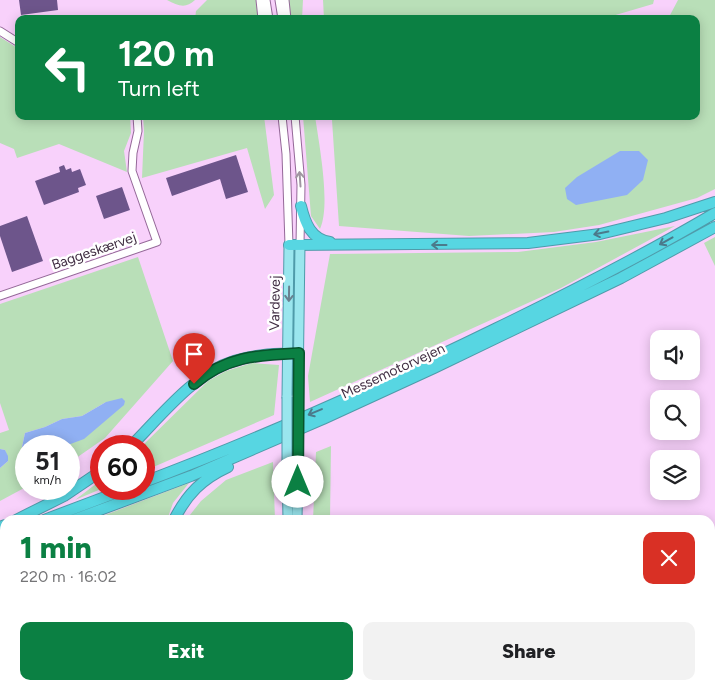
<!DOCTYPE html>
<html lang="en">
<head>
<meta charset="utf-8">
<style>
	:root { --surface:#fff; --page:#f2f2f2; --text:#202124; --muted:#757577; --accent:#0b8043 }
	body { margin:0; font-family:Figtree,sans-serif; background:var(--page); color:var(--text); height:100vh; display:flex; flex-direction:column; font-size:19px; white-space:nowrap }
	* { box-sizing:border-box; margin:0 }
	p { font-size:16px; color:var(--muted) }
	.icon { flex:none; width:28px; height:28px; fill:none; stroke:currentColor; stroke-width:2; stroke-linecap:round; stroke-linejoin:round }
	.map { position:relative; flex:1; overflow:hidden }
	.sheet { position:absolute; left:0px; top:515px; width:715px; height:175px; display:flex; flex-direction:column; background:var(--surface); border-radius:15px 15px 0 0; box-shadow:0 2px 12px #0003 }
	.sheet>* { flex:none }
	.guide { position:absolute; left:15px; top:15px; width:685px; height:105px; border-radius:10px; box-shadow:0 2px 12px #0003; background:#0b8043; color:#fff; overflow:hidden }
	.buttons { position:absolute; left:650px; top:330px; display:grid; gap:10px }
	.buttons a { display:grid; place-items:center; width:50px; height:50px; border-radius:10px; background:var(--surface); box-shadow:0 2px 12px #0003; font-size:25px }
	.speed { position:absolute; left:15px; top:435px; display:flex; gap:10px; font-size:25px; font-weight:700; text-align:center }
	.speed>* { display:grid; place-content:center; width:65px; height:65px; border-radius:50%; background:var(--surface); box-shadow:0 2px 12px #0003; line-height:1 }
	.speed small { font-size:12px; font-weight:400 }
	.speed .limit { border:8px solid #d22; background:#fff; color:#111 }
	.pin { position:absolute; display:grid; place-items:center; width:42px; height:42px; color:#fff; margin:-51px -21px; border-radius:50% 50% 50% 0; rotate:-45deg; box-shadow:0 0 5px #0007 }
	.pin .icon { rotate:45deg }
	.me { position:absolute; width:55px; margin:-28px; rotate:0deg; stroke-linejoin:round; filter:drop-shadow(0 0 4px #0008) }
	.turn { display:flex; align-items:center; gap:18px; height:105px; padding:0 20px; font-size:22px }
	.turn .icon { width:65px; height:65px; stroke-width:2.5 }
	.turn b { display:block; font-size:35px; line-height:42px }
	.round { display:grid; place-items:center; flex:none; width:52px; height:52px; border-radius:10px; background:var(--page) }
	.headline { display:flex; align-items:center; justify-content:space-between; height:85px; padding:0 20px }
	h1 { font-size:30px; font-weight:800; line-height:38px; color:var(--accent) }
	.cta { display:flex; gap:10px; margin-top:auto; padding:10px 20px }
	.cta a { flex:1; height:58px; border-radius:10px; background:var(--accent); color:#fff; font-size:20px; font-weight:800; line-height:58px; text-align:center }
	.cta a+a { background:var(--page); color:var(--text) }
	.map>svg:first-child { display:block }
</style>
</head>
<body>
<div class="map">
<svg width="715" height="690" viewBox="0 0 715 690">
	<rect width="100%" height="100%" fill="#f8d1fb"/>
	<!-- green -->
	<path fill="#b9dfb8" d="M167,0H195C186,9 178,6 167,0Z
		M207,0H258V19H195L196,11Z
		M288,0H303L302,19H291Z
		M323,0H654L653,4L602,19H324Z
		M678,0H715V189L697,198L599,225L554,232L469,236L339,226L332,120L343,116H696V19H662L669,17Z
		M0,37L19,49V116H130L131,133L124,151L127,172L59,144L17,158L14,149L0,143Z
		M143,116H264L274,195L265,209L247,148L142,178L144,131Z
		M303,116H315C319,144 331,205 320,229L311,216Z
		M675,226L561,288L310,402L308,376L330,254L518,252L596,242Z
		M715,237V266L704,243Z
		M138,257L173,361L105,438L69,463V446H65L68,445L106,402L82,416L62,419L45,427L25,433L22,447L26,453V487L0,501V468L8,461L5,450L0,449V433L9,430L0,403V304Z
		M252,363L279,365L274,415L144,471V446H142L208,381L226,371Z
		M331,446L330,520H313L316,452Z
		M273,462L275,520H186L201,501L226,480Z
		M101,480V489L75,500Z
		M189,483L173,503L167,520H92Z
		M5,553V575H0V555Z
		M256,685H282V690H257Z
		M307,685H328V690H307Z
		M524,685H567L561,690H515Z"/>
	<!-- water -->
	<path fill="#90b0f3" d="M620,151H639L648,160L643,180L627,195L576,205L567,199L565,188L577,177Z
		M122,398L125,401L124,405L84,439L65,446H26V453L22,447L25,433L45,427L62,419L82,416L106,402Z
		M0,449L5,450L8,456V461L0,468Z"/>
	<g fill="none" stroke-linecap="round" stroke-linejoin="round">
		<!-- stream -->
		<path stroke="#90b0f3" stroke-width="2.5" d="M710,644L714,634
			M0,669L5,673
			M18,685L23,690
			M550,690L557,685"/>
	</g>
	<!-- building -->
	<path fill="#6d558b" d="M19,0H57L58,10L21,15Z
		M236,155L248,192L226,199L220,179L172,196L166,178Z
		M64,165L66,170L71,168L72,172L80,169L86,185L78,188L79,192L44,205L35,181L60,172L59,167Z
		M122,187L130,210L104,219L96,196Z
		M27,216L43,261L12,272L0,236V226Z"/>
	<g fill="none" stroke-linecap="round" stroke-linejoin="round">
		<defs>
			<path id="minor" d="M260,0L262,19
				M266,0L269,19
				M279,0L282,19
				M285,0L287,19
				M0,31L19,43
				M282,116L286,154L289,245
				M295,116L301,185L300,245
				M0,296L157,242L132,171L133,153L138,131L137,116"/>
			<path id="major" d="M298,394L300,245
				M287,397L289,245
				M287,466L288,520
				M297,520L298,464
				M287,690V685
				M296,690V685"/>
			<path id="highway" d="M301,206C305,223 311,239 330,242
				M289,245L528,243L600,234L666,218L715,202
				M131,446C160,417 194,373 234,361C255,354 277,354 299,353
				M144,482C264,437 382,384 497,328C571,292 644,255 715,213
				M16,520L64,496L101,471
				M44,520L126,489
				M73,520L191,476L323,419L434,368L621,278L715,227
				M174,520C187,494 202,479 228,467
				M0,527L5,525
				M0,537L5,535
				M0,547L5,545
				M0,580H5"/>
		</defs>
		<!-- minor casing -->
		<use href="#minor" stroke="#956999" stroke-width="9"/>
		<!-- major casing -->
		<use href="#major" stroke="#4f9baa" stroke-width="11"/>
		<!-- highway casing -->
		<use href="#highway" stroke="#4f9baa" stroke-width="12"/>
		<!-- minor -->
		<use href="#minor" stroke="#fff" stroke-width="7"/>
		<!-- major -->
		<use href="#major" stroke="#9ae6ee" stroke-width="9"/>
		<!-- highway -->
		<use href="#highway" stroke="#57d6e2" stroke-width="10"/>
		<defs>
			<path id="major-bridge" d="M298,464V394
				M287,466V397"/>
		</defs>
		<!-- major-bridge casing -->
		<use href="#major-bridge" stroke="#4f9baa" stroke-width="11" stroke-linecap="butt"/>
		<!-- major-bridge -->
		<use href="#major-bridge" stroke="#9ae6ee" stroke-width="9"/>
	</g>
	<!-- one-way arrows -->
	<defs><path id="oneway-shaft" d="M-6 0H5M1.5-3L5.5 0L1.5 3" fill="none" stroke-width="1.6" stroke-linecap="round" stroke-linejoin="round" transform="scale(1.25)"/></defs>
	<use stroke="#a096a1" href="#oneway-shaft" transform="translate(300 179) rotate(-94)"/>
	<g stroke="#4b7a8b">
		<use href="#oneway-shaft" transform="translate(601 233) rotate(169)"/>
		<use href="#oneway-shaft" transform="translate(666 241) rotate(151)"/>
		<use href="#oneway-shaft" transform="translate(439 245) rotate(180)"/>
		<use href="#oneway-shaft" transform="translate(315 412) rotate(157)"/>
	</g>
	<use stroke="#698190" href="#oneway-shaft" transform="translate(289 294) rotate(91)"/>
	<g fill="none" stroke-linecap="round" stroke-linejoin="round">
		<defs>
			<path id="route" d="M194,384C226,356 259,355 299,353L298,482"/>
		</defs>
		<!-- route casing -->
		<use href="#route" stroke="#07532c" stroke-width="12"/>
		<!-- route -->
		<use href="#route" stroke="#0b8043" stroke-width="9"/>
	</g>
	<g text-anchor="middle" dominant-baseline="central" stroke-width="5" stroke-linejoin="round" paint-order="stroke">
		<!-- street labels -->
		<g font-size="14" fill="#412e43" stroke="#fff">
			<text transform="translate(94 251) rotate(-19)">Baggeskærvej</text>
			<text transform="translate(275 303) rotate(-89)">Vardevej</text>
			<text transform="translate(393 371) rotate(-25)">Messemotorvejen</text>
		</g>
	</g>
</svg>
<div class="buttons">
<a><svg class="icon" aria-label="sound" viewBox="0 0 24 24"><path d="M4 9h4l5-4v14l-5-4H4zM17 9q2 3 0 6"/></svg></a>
<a><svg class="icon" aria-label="search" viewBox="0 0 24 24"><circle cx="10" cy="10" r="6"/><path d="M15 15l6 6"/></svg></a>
<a><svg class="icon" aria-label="layers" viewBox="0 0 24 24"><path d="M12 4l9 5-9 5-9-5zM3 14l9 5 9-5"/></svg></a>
</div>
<div class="speed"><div>51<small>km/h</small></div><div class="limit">60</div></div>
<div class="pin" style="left:194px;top:384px;background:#d93025"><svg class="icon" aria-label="arrive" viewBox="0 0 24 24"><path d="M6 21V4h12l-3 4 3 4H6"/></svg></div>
<svg class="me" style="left:298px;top:482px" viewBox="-20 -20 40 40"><circle r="19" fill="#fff"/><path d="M0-13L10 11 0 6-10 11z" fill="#0b8043"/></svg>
<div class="guide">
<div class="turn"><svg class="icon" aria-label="left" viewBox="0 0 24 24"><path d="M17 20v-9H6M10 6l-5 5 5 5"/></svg><div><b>120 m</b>Turn left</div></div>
</div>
<section class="sheet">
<div class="headline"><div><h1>1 min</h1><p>220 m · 16:02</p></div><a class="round" style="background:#d93025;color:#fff"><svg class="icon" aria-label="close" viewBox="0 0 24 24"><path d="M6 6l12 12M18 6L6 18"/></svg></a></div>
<div class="cta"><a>Exit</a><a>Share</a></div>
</section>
</div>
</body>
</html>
